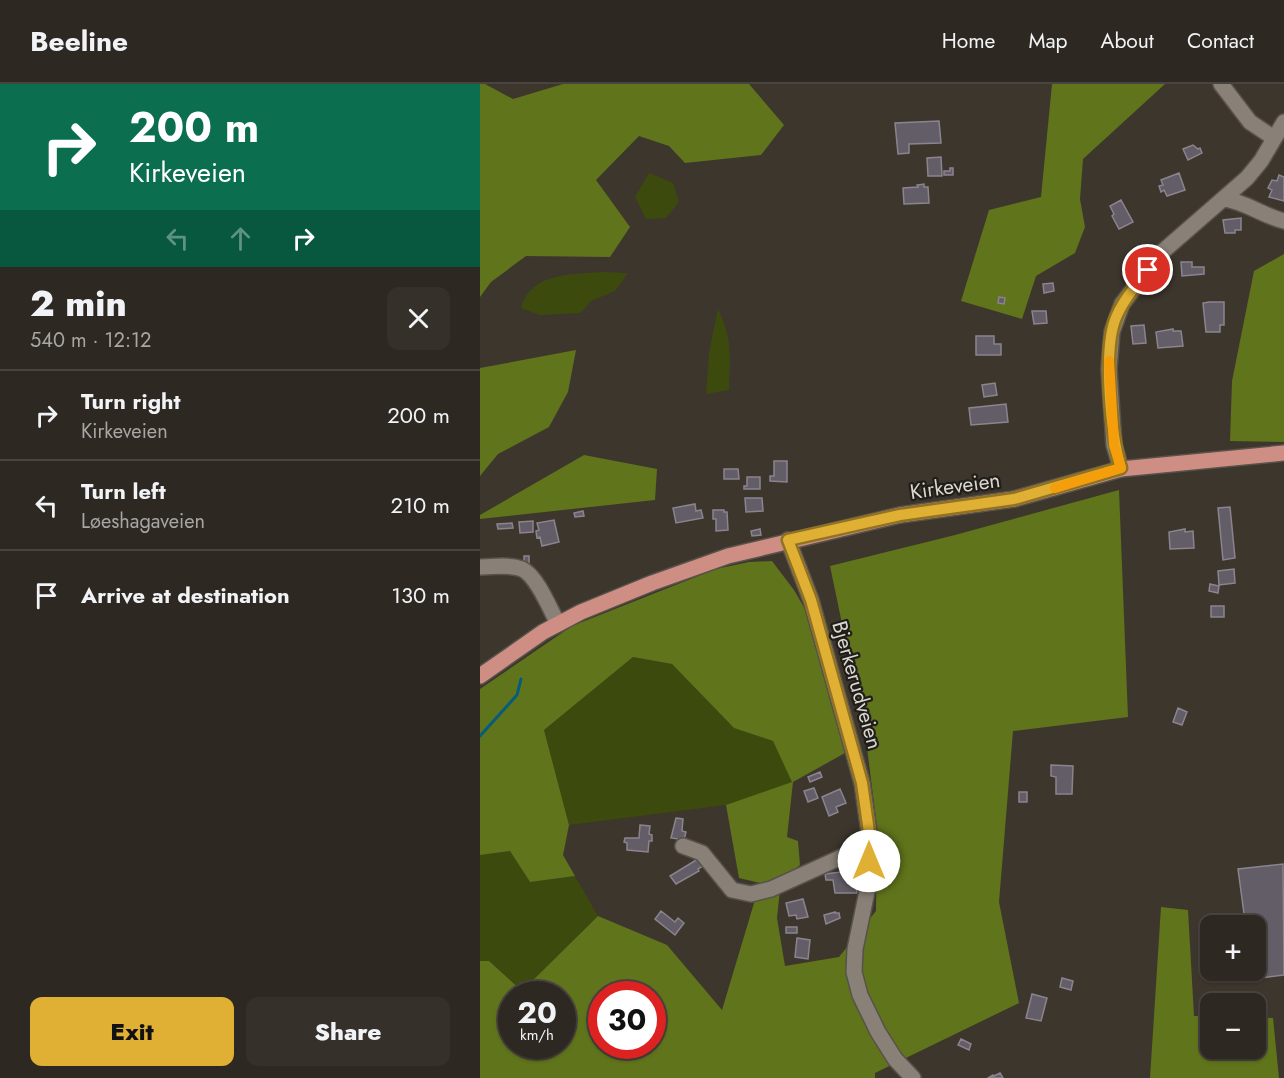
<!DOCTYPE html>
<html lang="en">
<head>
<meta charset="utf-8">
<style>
	:root { --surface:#2e2822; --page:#36302a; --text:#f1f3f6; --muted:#a7a6a5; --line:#494440; --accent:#dfb034 }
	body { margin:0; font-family:Jost,sans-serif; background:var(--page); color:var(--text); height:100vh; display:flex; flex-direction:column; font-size:22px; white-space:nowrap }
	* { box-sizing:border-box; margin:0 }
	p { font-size:20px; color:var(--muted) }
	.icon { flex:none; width:33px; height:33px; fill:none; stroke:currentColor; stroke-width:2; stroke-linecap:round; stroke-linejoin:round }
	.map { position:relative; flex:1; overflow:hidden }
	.panel { display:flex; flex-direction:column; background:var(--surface); width:480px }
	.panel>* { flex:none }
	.top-card { background:#0b6e4f; color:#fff; overflow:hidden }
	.fabs { position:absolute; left:720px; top:831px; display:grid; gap:12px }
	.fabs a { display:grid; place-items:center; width:66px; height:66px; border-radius:12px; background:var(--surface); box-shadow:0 2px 4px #0004,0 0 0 2px var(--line); font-size:30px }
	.speed { position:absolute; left:18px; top:897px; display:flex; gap:12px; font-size:30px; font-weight:700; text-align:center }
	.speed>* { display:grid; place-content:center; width:78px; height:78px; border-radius:50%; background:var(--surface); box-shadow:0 2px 4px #0004,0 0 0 2px var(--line); line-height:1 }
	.speed small { font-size:15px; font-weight:400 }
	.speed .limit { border:9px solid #d22; background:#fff; color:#111 }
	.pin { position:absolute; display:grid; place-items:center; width:51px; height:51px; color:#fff; margin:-26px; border:3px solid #fff; border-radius:50%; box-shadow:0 2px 6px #0007 }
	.me { position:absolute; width:66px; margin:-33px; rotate:0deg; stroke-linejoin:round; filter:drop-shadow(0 0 4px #0008) }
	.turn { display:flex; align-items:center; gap:21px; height:126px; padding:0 30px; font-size:27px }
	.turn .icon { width:78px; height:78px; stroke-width:2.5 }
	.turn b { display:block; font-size:42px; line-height:51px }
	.lanes { display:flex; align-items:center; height:57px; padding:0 30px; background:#0003; justify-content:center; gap:30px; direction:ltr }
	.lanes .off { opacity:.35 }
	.round { display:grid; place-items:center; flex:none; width:63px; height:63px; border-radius:12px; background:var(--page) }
	.head { display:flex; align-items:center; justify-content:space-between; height:102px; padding:0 30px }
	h1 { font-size:36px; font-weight:800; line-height:45px }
	.button { display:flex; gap:12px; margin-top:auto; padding:12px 30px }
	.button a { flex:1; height:69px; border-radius:12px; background:var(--accent); color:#111; font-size:24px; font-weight:800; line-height:69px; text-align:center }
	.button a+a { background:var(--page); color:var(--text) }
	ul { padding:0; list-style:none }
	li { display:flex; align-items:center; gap:18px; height:90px; padding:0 30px; border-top:2px solid var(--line) }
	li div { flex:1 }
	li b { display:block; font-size:22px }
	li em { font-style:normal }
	header { display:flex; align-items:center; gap:36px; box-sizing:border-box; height:84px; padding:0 30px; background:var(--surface); border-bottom:2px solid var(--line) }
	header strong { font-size:28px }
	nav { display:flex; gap:33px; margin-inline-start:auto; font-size:21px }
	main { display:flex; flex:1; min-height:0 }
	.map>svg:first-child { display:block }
</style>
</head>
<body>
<header>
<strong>Beeline</strong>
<nav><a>Home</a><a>Map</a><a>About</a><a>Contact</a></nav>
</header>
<main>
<section class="panel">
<div class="top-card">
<div class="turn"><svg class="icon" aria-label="right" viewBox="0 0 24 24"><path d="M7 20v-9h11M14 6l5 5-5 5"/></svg><div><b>200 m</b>Kirkeveien</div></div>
<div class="lanes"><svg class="icon off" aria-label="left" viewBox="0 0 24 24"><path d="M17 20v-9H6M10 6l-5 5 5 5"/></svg><svg class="icon off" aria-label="ahead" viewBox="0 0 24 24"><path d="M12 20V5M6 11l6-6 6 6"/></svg><svg class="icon" aria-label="right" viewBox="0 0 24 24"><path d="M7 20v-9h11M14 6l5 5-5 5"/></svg></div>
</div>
<div class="head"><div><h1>2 min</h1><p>540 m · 12:12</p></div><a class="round"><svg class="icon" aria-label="close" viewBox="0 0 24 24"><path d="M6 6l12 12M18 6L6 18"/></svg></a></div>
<ul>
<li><svg class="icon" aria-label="right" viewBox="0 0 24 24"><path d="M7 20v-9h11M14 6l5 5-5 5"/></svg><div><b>Turn right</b><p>Kirkeveien</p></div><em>200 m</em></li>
<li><svg class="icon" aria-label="left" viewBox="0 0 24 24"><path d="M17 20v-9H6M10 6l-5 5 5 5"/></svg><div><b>Turn left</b><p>Løeshagaveien</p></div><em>210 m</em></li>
<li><svg class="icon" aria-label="arrive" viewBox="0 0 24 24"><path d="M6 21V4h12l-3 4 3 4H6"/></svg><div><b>Arrive at destination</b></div><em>130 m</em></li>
</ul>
<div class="button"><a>Exit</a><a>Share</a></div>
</section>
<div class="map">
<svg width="804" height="994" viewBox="0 0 804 994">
	<rect width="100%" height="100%" fill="#3d362d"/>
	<!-- green -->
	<path fill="#3d4a0d" d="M169,89L193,99L199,118L186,134L166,135L155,113Z
		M124,188L148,189L135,207L111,217L101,229L60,231L41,224C50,188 95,190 124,188Z
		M238,225C253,255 250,274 249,306L226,310L229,268Z
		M153,573L192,580L254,644L293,657L313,698L246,721L89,741L64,646Z
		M30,767L50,798L95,792L118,832L42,907L9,877H0V771Z"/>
	<!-- forest -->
	<path fill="#60741b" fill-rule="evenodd" d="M0,0H5L33,15L83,0H269L304,41L281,71L205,79L189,62L159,52L116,96L150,143L130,173L46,172L11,198L0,213Z
		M572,0H685L603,75L600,115L605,143L595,169L556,192L542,235L481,217L509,126L561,113Z
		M804,170V358L750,357L752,297L774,187Z
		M96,266L88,308L69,343L18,370L0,392V284Z
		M104,371L177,385L175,416L0,435V431Z
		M639,406L648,633L533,647L519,818L539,919L395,989V994H0V877H9L42,907L118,832L187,861L242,926L280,799L259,794L246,721L312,698L293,657L254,644L192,580L153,573L64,646L89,741L83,771L95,792L50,798L30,767L0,771V605L92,542L236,485L269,478L292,477L314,506L332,537L365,669L313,698L307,753L318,757L320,781L301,796L297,834L305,882L359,873L396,827L397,744L386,655L350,482L475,451ZM32,910H82V962H32ZM122,910H172V962H122Z
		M681,823L708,826L714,932H730V964H776V933L793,934L799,994H670Z"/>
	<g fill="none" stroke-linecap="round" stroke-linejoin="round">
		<!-- stream -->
		<path stroke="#065b7e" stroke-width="3" d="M0,652L37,611L41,595"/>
	</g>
	<!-- building -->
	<path fill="#635d67" stroke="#8b848e" stroke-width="1.5" d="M459,37L461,59L429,60V69L418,70L415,39Z
		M713,61L718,65L720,64L722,69L708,76L703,65Z
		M461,73L462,92H448L447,74Z
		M470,84H473V91H464V87H470Z
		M699,89L705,106L687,112L684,106L681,108L679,102L683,101L681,96Z
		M799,91L804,93V117L789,113L792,106L788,104L792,96L797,97Z
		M444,100V103H448L449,119L424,120L423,104L438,103L437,101Z
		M641,116L653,138L639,145L632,132L634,130L630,122Z
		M761,134V146H755V149H745L743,136Z
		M701,178H712V183H724V190L702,192Z
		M573,199L574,207L564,209L563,200Z
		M519,213L525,214L524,220L518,219Z
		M729,218H744V241H740V248H726L723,219Z
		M552,227H566L567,239L554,240Z
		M664,241L666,259L653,260L651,242Z
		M693,245V247H701L703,262L678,264L676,248Z
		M496,252H514V260H521V271H496Z
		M515,299L517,311L504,313L502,301Z
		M526,320L528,338L491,341L489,324Z
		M294,377H307V398L290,397V392H294Z
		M244,385H258L259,395H244Z
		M267,393H280V405H264V402H267Z
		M265,414H282L283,427L266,428Z
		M215,420L216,427L221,426L223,434L196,439L193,424Z
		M750,423L755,474L743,476L738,424Z
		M233,426H244V428H247L248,446L236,447V435H233Z
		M103,427L104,432L95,433L94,429Z
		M74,436L79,458L62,462L60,453L57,454L56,447L59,446L57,439Z
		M53,437V448L40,449L39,438Z
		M32,439L33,444L18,445L17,440Z
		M280,445L281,451L272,452L271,447Z
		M705,445V448L713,447L714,464L690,465L689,448Z
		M44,472H49V482H44Z
		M754,485L755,499L739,501L738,487Z
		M730,500L739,502L738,509L729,507Z
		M731,522H744V533H731Z
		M698,624L707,628L702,641L693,638Z
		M571,681L593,682L592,710H576V693L571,692Z
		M340,688L342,693L330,698L328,693Z
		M334,704L338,714L328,718L324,707Z
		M360,705L366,719L356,723L358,728L349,732L342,713Z
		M539,708H547V718H539Z
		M196,734L203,735L202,747L206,748L204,756L191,754Z
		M160,741L170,742L169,750L172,751V757H169L168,768L147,766V759L144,758L145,754H159Z
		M221,773L226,780L218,785L219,787L196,800L190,792Z
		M803,780L804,891L781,894L776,842L774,836L765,837L758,785Z
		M369,787L370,796L378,797L379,803L376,804L377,809H355L353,796H346L345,790Z
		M323,815L328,833L317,835L316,831L309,832L306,819Z
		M181,827L195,838L198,834L204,839L195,851L175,835Z
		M355,828V829H359L360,834L346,840L344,831Z
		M306,843H317V849H306Z
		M317,854L330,856L328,875L315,873Z
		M582,894L593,897L591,906L580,903Z
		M552,910L567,914L561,937L546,934Z
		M481,955L491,960L489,966L478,961Z
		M520,989L523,994H508L513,991L514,992Z"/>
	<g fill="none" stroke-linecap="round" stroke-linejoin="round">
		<defs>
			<path id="minor" d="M741,0L770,38L794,54
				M745,115C766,118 783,132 804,137
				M641,385L634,361L629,285L632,248L642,220L681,169L767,94L781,77L804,38
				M308,456L331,516L382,699L389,748L390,793L375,865L374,888L380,911L398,948L415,975L433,994
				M0,483C13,483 29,480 42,485C57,492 70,525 78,540
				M203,762L222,769L252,806L271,810L291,805L388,761"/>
			<path id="major" d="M0,592L63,548L101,528L172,499L248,472L420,431L534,415L641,385L804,369"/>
		</defs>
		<!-- minor casing -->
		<use href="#minor" stroke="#57524a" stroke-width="18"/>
		<!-- major casing -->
		<use href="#major" stroke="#57524a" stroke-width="18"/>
		<!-- minor -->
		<use href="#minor" stroke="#898177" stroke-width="15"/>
		<!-- major -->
		<use href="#major" stroke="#ce8e84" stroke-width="15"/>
	</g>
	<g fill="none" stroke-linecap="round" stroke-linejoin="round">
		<defs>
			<path id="route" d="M389,777V748L382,699L331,516L308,456L420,431L534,415L641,384C631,351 623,269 635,236C642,217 656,202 668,186"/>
		</defs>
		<!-- route casing -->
		<use href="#route" stroke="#917222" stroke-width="15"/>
		<!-- route -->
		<use href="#route" stroke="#dfb034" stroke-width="10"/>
		<!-- slow -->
		<path stroke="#f59e0b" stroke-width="10" d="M575,404L641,384L634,361L629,277"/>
	</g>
	<g text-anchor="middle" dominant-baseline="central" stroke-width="4.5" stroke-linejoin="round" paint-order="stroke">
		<!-- street labels -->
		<g font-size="21" fill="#dbd7d1" stroke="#211e1a">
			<text transform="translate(475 402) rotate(-8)">Kirkeveien</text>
			<text transform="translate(377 601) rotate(74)">Bjerkerudveien</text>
		</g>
	</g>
</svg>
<div class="fabs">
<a>+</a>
<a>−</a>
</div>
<div class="speed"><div>20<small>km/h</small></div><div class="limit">30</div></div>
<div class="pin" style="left:668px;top:186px;background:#d93025"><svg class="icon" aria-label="arrive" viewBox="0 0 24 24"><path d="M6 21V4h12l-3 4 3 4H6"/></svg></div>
<svg class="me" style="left:389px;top:777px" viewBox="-20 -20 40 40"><circle r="19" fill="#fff"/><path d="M0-13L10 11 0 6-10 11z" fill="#dfb034"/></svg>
</div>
</main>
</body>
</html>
